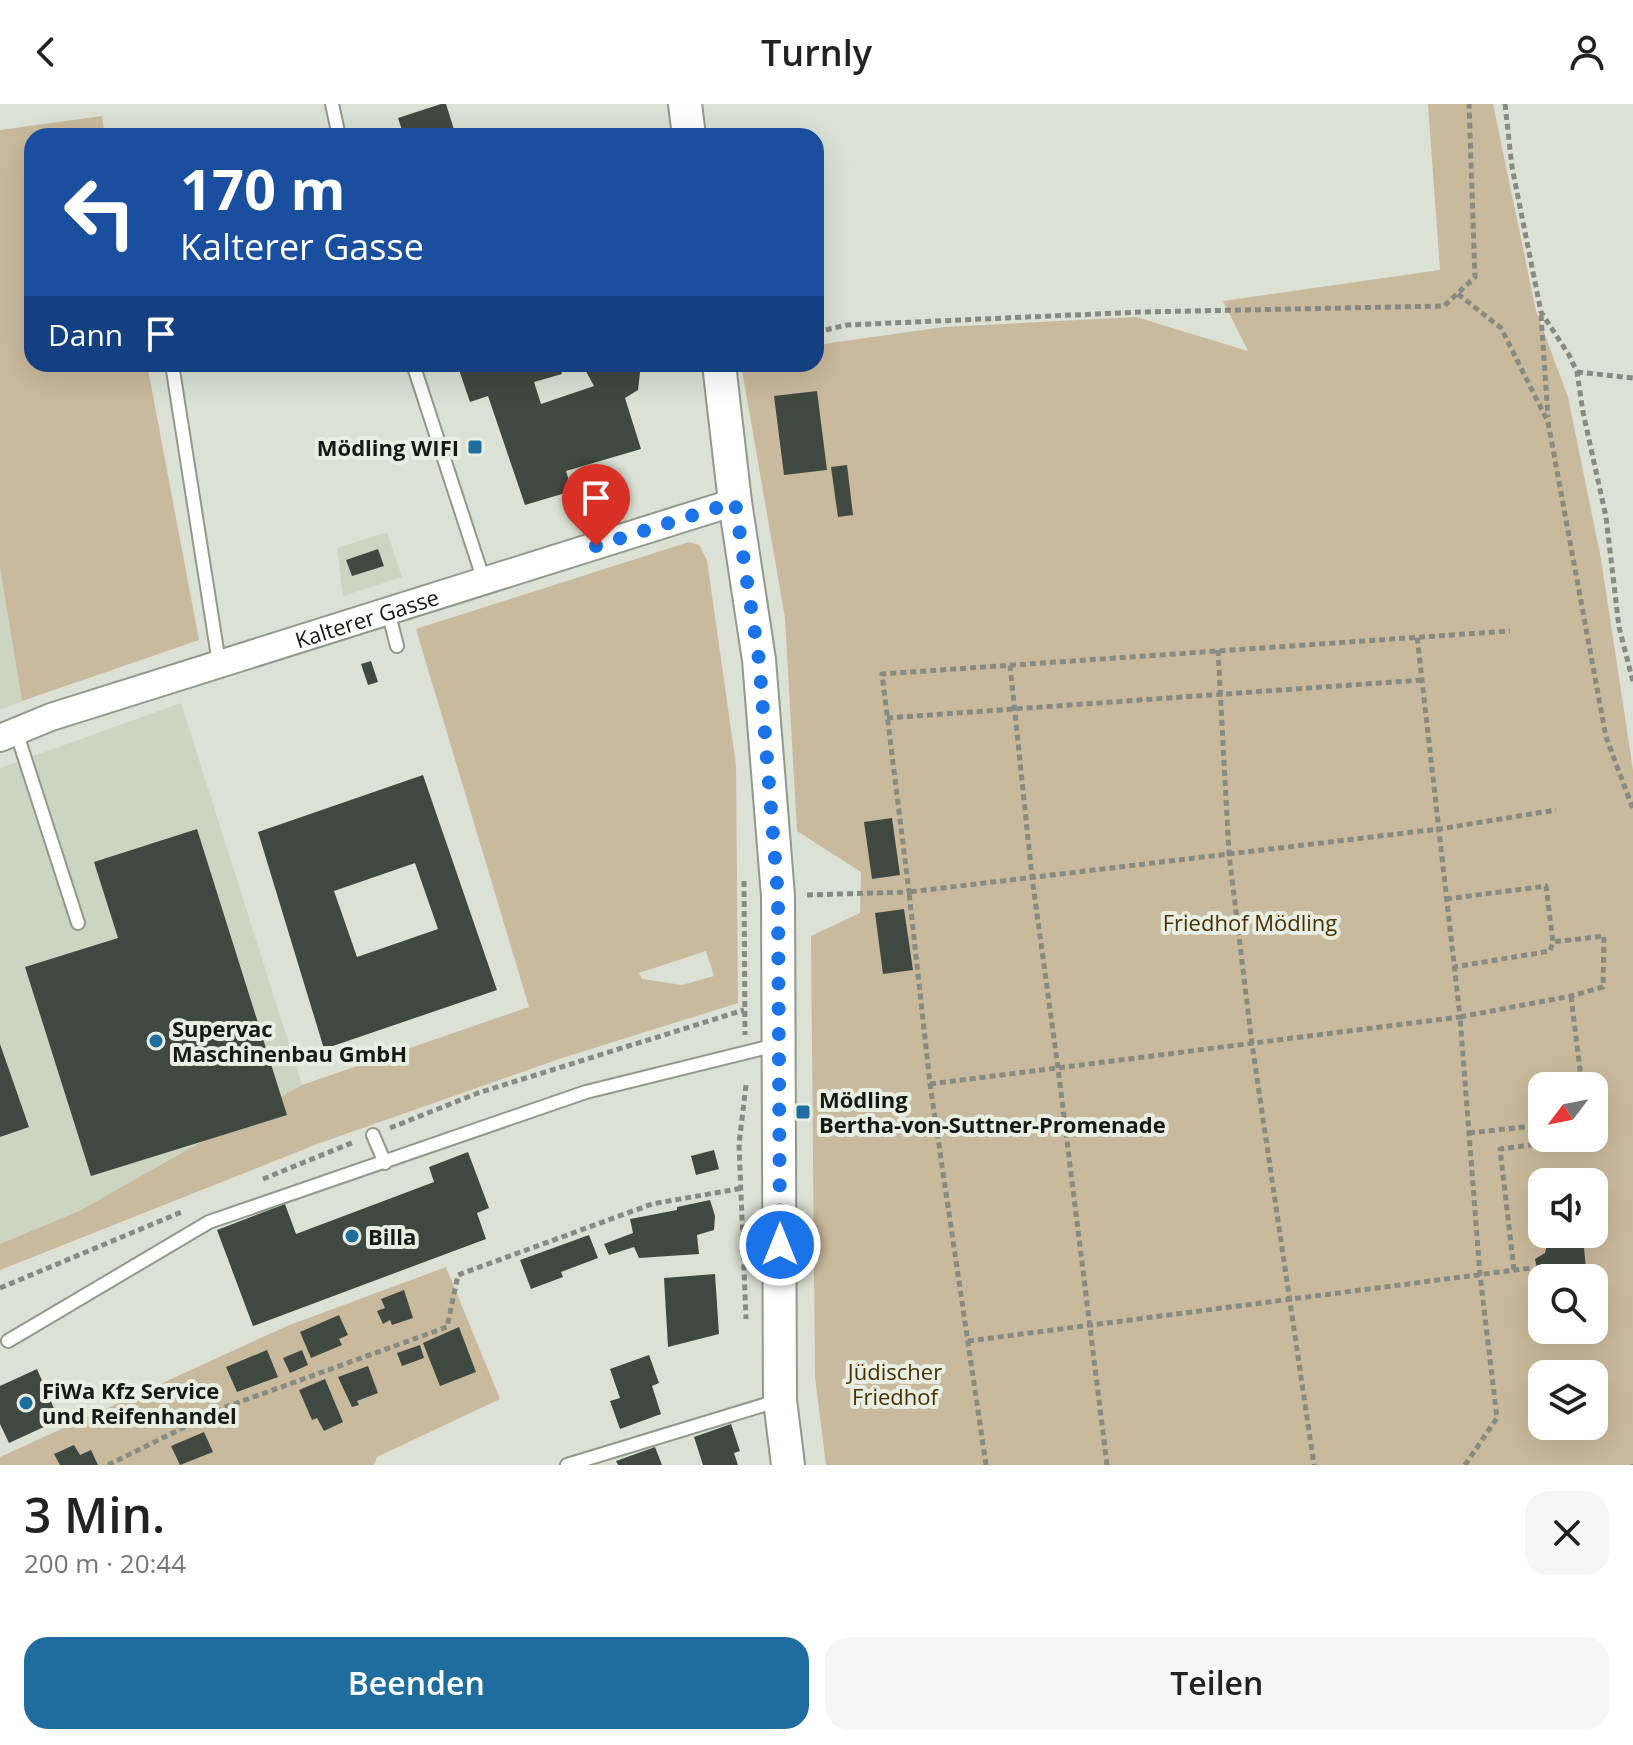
<!DOCTYPE html>
<html lang="de">
<head>
<meta charset="utf-8">
<style>
	:root { --surface:#fff; --page:#f6f6f6; --text:#222; --muted:#767676; --accent:#1f6c9f }
	body { margin:0; font-family:"Open Sans",sans-serif; background:var(--page); color:var(--text); height:100vh; display:flex; flex-direction:column; font-size:30px; white-space:nowrap }
	* { box-sizing:border-box; margin:0 }
	p { font-size:26px; color:var(--muted) }
	.icon { flex:none; width:44px; height:44px; fill:none; stroke:currentColor; stroke-width:2; stroke-linecap:round; stroke-linejoin:round }
	.map { position:relative; height:1361px; overflow:hidden }
	.side { display:flex; flex-direction:column; background:var(--surface); flex:1 }
	.side>* { flex:none }
	.top-card { position:absolute; left:24px; top:24px; width:800px; height:244px; border-radius:24px; box-shadow:0 8px 32px #0002; background:#1a4fa0; color:#fff; overflow:hidden }
	.needle { width:52px; rotate:238deg }
	.controls { position:absolute; left:1528px; top:968px; display:grid; gap:16px }
	.controls a { display:grid; place-items:center; width:80px; height:80px; border-radius:16px; background:var(--surface); box-shadow:0 8px 32px #0002; font-size:40px }
	.pin { position:absolute; display:grid; place-items:center; width:68px; height:68px; color:#fff; margin:-82px -34px; border-radius:50% 50% 50% 0; rotate:-45deg; box-shadow:0 0 8px #0007 }
	.pin .icon { rotate:45deg }
	.me { position:absolute; width:88px; margin:-44px; rotate:0deg; stroke-linejoin:round; filter:drop-shadow(0 0 6px #0008) }
	.turn { display:flex; align-items:center; gap:28px; height:168px; padding:0 24px; font-size:36px }
	.turn .icon { width:104px; height:104px; stroke-width:2.5 }
	.turn b { display:block; font-size:56px; line-height:68px }
	.then { display:flex; align-items:center; height:76px; padding:0 24px; background:#0003; gap:16px; font-size:30px }
	.round { display:grid; place-items:center; flex:none; width:84px; height:84px; border-radius:24px; background:var(--page) }
	.headline { display:flex; align-items:center; justify-content:space-between; height:136px; padding:0 24px }
	h1 { font-size:48px; font-weight:600; line-height:60px }
	.action { display:flex; gap:16px; margin-top:auto; padding:16px 24px }
	.action a { flex:1; height:92px; border-radius:24px; background:var(--accent); color:#fff; font-size:32px; font-weight:600; line-height:92px; text-align:center }
	.action a+a { background:var(--page); color:var(--text) }
	header { display:flex; justify-content:space-between; align-items:center; height:104px; padding:0 24px; background:var(--surface); font-size:36px; font-weight:600 }
	.map>svg:first-child { display:block }
</style>
</head>
<body>
<header><svg class="icon" aria-label="back" viewBox="0 0 24 24"><path d="M15 5l-7 7 7 7"/></svg>Turnly<svg class="icon" aria-label="person" viewBox="0 0 24 24"><circle cx="12" cy="8" r="4"/><path d="M4 21q1-7 8-7t8 7"/></svg></header>
<div class="map">
<svg width="1633" height="1361" viewBox="0 0 1633 1361">
	<rect width="100%" height="100%" fill="#dbe1d4"/>
	<!-- built -->
	<path fill="#ccd5c2" d="M387,428L402,473L343,492L337,444Z
		M0,463L22,597L0,606Z
		M181,599L302,981L79,1107L0,1140V664Z"/>
	<!-- green -->
	<path fill="#caba9d" fill-rule="evenodd" d="M1428,0H1493L1536,207L1568,293L1601,455L1633,666V1361H826L815,1273L811,832L860,809L861,768L797,727L785,514L741,260H816V241L944,223L1136,213L1248,247L1223,197L1440,166ZM1542,982H1594V1034H1542ZM1542,1078H1594V1130H1542ZM1542,1174H1594V1226H1542ZM1542,1270H1594V1322H1542Z
		M102,12L105,32H32V260H147L199,536L22,597L0,463V26Z
		M689,438L699,441L707,456L736,661L738,899L562,954L320,1039L0,1166V1140L79,1107L302,981L529,903L416,525ZM706,847L714,872L682,881L642,875L639,869Z
		M446,1163L500,1295L377,1353L374,1361H0V1353L287,1222Z"/>
	<!-- building -->
	<path fill="#404941" fill-rule="evenodd" d="M441,0H446L456,32H404L398,14Z
		M457,260H559L562,270L534,278L541,300L594,282L582,260H641L638,286L625,294L641,345L566,367L572,387L525,401L488,292L470,298Z
		M817,287L827,366L784,371L774,292Z
		M847,361L853,411L838,413L831,363Z
		M378,445L384,462L352,472L346,456Z
		M371,557L378,578L368,581L361,560Z
		M423,671L497,886L324,945L258,728ZM415,759L438,825L357,853L334,787Z
		M892,714L900,771L872,775L864,718Z
		M197,725L287,1011L91,1072L25,863L118,834L94,758Z
		M904,805L913,866L883,870L875,809Z
		M0,940L29,1023L0,1033Z
		M714,1046L719,1065L696,1071L691,1052Z
		M468,1048L489,1104L477,1109L486,1135L253,1222L217,1126L285,1100L296,1130L434,1078L429,1063Z
		M710,1096L715,1112L714,1126L697,1131L699,1150L639,1154L634,1143L609,1151L604,1140L633,1129L630,1115L677,1106V1103Z
		M589,1131L598,1154L561,1168L563,1173L531,1185L520,1156Z
		M1568,1135L1576,1144H1584L1586,1165L1579,1166L1576,1174L1539,1173L1535,1155L1545,1149L1548,1137Z
		M715,1170L719,1230L668,1243L664,1174Z
		M404,1186L413,1214L392,1221L390,1216L383,1220L377,1207L385,1204L381,1195Z
		M339,1211L348,1231L339,1235L342,1241L311,1254L300,1228Z
		M459,1223L476,1268L440,1282L423,1239Z
		M420,1241L424,1254L402,1262L397,1249Z
		M267,1246L278,1273L237,1288L226,1263Z
		M302,1246L308,1261L290,1269L283,1254Z
		M649,1251L659,1279L652,1282L661,1310L620,1325L610,1297L620,1294L610,1265Z
		M368,1262L378,1289L357,1297L359,1301L352,1303L338,1273Z
		M37,1265L59,1316L9,1339L0,1320V1282Z
		M325,1275L343,1318L324,1327L317,1314L312,1316L299,1286Z
		M731,1320L740,1347L734,1349L738,1361H703L694,1333Z
		M204,1328L213,1348L180,1361L171,1342Z
		M74,1341L80,1351L91,1346L98,1361H60L54,1350Z
		M655,1343L662,1361H618L616,1357Z"/>
	<g fill="none" stroke-linecap="round" stroke-linejoin="round">
		<defs>
			<path id="service" d="M332,0L339,32
				M172,260L219,559
				M413,260L484,477
				M388,507L397,542
				M16,627L78,819
				M373,1031L385,1059
				M8,1237L209,1118L586,988L776,941
				M567,1361L777,1297"/>
			<g id="minor">
				<path id="s1" d="M0,634L51,613L735,398"/>
			</g>
			<path id="tertiary" d="M685,0L689,32
				M719,260L735,398L759,556L778,792L780,1296L788,1361"/>
		</defs>
		<!-- service casing -->
		<use href="#service" stroke="#93988c" stroke-width="16"/>
		<!-- minor casing -->
		<use href="#minor" stroke="#93988c" stroke-width="30"/>
		<!-- tertiary casing -->
		<use href="#tertiary" stroke="#93988c" stroke-width="36"/>
		<!-- path -->
		<path stroke="#878b82" stroke-width="5" stroke-dasharray="6 4" stroke-linecap="butt" d="M1505,0L1512,63L1541,208L1569,251L1577,268L1583,308L1606,413L1619,523L1633,578
			M1458,190L1501,224L1548,318L1606,633L1633,705
			M1541,211L1548,313
			M816,228L847,221L1141,208L1444,202L1475,173L1469,0
			M1577,268L1633,274
			M1218,546L1229,750L1252,940L1314,1361
			M1010,561L1032,773L1058,964L1107,1361
			M887,614L1422,576
			M744,777L745,931
			M807,791L909,788L882,570L1510,527
			M1446,795L1546,782L1553,838L1550,847L1454,863
			M1571,892L1582,982
			M930,980L1460,913L1417,532
			M746,981L739,1040L746,1215
			M390,1024L478,989L744,906
			M1469,1029L1542,1021
			M263,1075L354,1038
			M1514,1166L1500,1045L1562,1037L1561,1034
			M0,1184L184,1107
			M968,1237L1531,1164
			M108,1361L223,1304L447,1223L458,1171L652,1100L743,1084
			M986,1361L930,980L909,788L1439,725L1556,706
			M1465,1361L1497,1314L1480,1171L1460,913L1571,892L1603,883L1604,832L1553,838
			M1633,1361V1360"/>
		<!-- service -->
		<use href="#service" stroke="#fff" stroke-width="12"/>
		<!-- minor -->
		<use href="#minor" stroke="#fff" stroke-width="26"/>
		<!-- tertiary -->
		<use href="#tertiary" stroke="#fff" stroke-width="32"/>
	</g>
	<g fill="none" stroke-linecap="round" stroke-linejoin="round">
		<!-- route -->
		<path stroke="#1a73e8" stroke-width="14" stroke-dasharray="0 25.2" d="M596,442L735,398L759,556L778,792L780,1141"/>
	</g>
	<!-- markers -->
	<g fill="#1f6c9f" stroke="#e8eee1" stroke-width="3">
		<rect x="467" y="335" width="16" height="16" rx="4"/>
		<circle cx="156" cy="937" r="8"/>
		<rect x="795" y="1000" width="16" height="16" rx="4"/>
		<circle cx="352" cy="1132" r="8"/>
		<circle cx="26" cy="1299" r="8"/>
	</g>
	<g text-anchor="middle" dominant-baseline="central" stroke-width="8" stroke-linejoin="round" paint-order="stroke">
		<!-- poi labels -->
		<g font-size="22" font-weight="bold" fill="#171915" stroke="#e8eee1" text-anchor="start">
			<text x="459" y="343" text-anchor="end">Mödling WIFI</text>
			<text x="172" y="924">Supervac<tspan x="172" dy="25">Maschinenbau GmbH</tspan></text>
			<text x="819" y="995">Mödling<tspan x="819" dy="25">Bertha-von-Suttner-Promenade</tspan></text>
			<text x="368" y="1132">Billa</text>
			<text x="42" y="1286">FiWa Kfz Service<tspan x="42" dy="25">und Reifenhandel</tspan></text>
		</g>
		<!-- street labels -->
		<g font-size="22" fill="#171915" stroke="#e8eee1">
			<text stroke="none"><textPath href="#s1" startOffset="386">Kalterer Gasse</textPath></text>
		</g>
		<!-- park labels -->
		<g font-size="22" fill="#453003" stroke="#e8eee1">
			<text x="1250" y="818">Friedhof Mödling</text>
			<text x="895" y="1267">Jüdischer<tspan x="895" dy="25">Friedhof</tspan></text>
		</g>
	</g>
</svg>
<div class="controls">
<a><svg class="needle" viewBox="-14 -14 28 28"><path d="M0-13l5 13h-10z" fill="#e53935"/><path d="M0 13l5-13h-10z" fill="#767676"/></svg></a>
<a><svg class="icon" aria-label="sound" viewBox="0 0 24 24"><path d="M4 9h4l5-4v14l-5-4H4zM17 9q2 3 0 6"/></svg></a>
<a><svg class="icon" aria-label="search" viewBox="0 0 24 24"><circle cx="10" cy="10" r="6"/><path d="M15 15l6 6"/></svg></a>
<a><svg class="icon" aria-label="layers" viewBox="0 0 24 24"><path d="M12 4l9 5-9 5-9-5zM3 14l9 5 9-5"/></svg></a>
</div>
<div class="pin" style="left:596px;top:442px;background:#d93025"><svg class="icon" aria-label="arrive" viewBox="0 0 24 24"><path d="M6 21V4h12l-3 4 3 4H6"/></svg></div>
<svg class="me" style="left:780px;top:1141px" viewBox="-20 -20 40 40"><circle r="17" fill="#1a73e8" stroke="#fff" stroke-width="3"/><path d="M0-11L8 9 0 5-8 9z" fill="#fff"/></svg>
<div class="top-card">
<div class="turn"><svg class="icon" aria-label="left" viewBox="0 0 24 24"><path d="M17 20v-9H6M10 6l-5 5 5 5"/></svg><div><b>170 m</b>Kalterer Gasse</div></div>
<div class="then">Dann<svg class="icon" aria-label="arrive" viewBox="0 0 24 24"><path d="M6 21V4h12l-3 4 3 4H6"/></svg></div>
</div>
</div>
<section class="side">
<div class="headline"><div><h1>3 Min.</h1><p>200 m · 20:44</p></div><a class="round"><svg class="icon" aria-label="close" viewBox="0 0 24 24"><path d="M6 6l12 12M18 6L6 18"/></svg></a></div>
<div class="action"><a>Beenden</a><a>Teilen</a></div>
</section>
</body>
</html>
